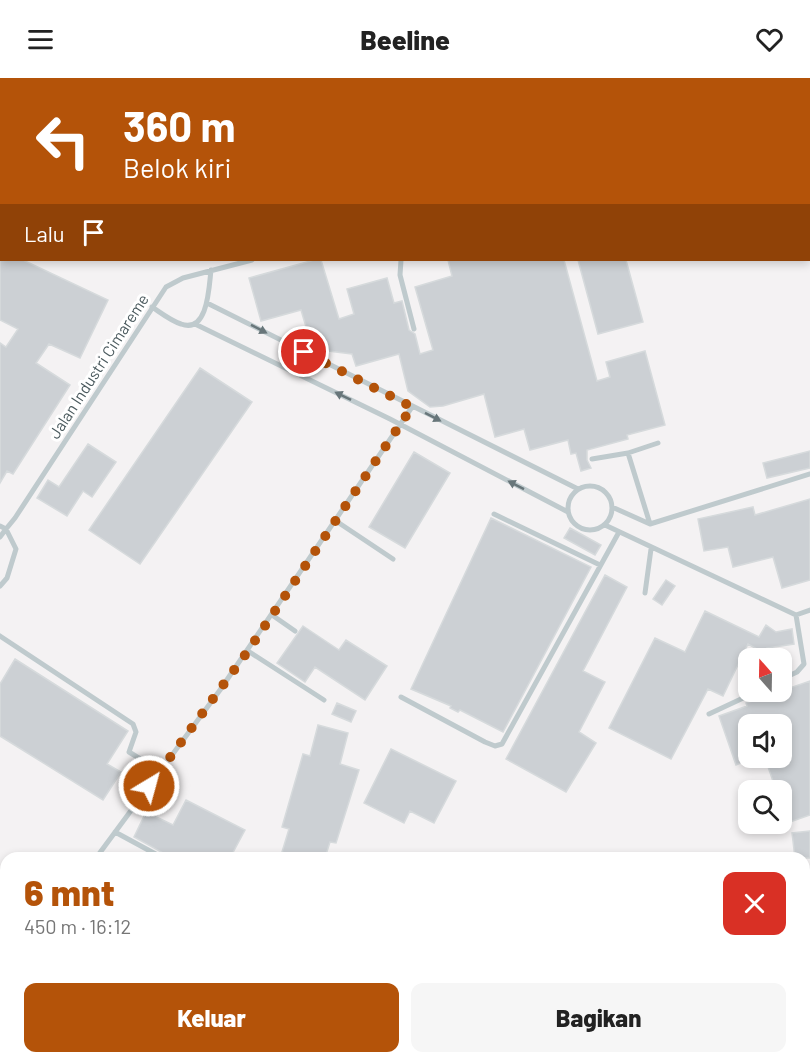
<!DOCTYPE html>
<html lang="id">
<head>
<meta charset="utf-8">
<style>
	:root { --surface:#fff; --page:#f6f6f6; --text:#222; --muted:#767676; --accent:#b45309 }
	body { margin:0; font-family:Barlow,sans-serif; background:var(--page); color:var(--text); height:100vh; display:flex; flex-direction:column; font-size:22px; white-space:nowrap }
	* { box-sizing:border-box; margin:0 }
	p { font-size:20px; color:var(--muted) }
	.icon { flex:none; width:33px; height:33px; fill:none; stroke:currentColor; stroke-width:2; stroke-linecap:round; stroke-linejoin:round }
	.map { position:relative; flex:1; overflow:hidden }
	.drawer { position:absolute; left:0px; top:774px; width:810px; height:212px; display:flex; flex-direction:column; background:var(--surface); border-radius:18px 18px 0 0; box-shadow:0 3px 9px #0003 }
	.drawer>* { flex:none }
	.hud { position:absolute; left:0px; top:0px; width:810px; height:183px; box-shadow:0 3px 9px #0003; background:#b45309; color:#fff; overflow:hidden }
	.needle { width:39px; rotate:340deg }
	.fabs { position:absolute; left:738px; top:570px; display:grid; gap:12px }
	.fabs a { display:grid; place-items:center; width:54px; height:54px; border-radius:12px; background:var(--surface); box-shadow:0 3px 9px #0003; font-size:30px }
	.pin { position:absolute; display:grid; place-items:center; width:51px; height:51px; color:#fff; margin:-26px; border:3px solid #fff; border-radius:50%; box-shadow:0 2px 6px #0007 }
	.me { position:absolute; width:66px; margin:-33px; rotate:37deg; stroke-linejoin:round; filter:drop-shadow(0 0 4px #0008) }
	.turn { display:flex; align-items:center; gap:21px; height:126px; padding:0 24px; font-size:27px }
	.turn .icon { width:78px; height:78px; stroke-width:2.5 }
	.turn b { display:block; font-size:42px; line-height:51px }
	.then { display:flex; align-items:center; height:57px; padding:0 24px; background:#0003; gap:12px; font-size:22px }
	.round { display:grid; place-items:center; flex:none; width:63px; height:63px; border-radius:12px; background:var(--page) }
	.headline { display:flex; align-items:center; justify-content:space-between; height:102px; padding:0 24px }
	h1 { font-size:36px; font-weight:800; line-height:45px; color:var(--accent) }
	.button { display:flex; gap:12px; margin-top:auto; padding:12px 24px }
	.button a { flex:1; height:69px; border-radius:12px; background:var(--accent); color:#fff; font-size:24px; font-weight:800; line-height:69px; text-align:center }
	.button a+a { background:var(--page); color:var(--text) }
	header { display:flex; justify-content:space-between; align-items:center; height:78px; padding:0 24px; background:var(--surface); font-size:27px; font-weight:800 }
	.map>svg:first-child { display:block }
</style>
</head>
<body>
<header><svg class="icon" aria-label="menu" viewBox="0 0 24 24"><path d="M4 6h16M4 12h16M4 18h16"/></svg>Beeline<svg class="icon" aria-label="heart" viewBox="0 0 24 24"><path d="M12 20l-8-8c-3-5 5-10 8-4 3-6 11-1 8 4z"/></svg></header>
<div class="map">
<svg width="810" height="985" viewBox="0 0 810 985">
	<rect width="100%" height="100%" fill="#f4f2f3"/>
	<!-- building -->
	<path fill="#ccd0d4" stroke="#d6dadc" stroke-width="1.5" d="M0,182H23L108,222L80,280L49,266L36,285L70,307L13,396L7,393L0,405V265L6,269L18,251L0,242Z
		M314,182H321L339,241L354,236L347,211L387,200L394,225L402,223L409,252L415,256L420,276L433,272L415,209L452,198L448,182H564L597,303L610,299L606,284L645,273L665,347L627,357L628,361L587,372V382L591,390L581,393L576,375L571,376L568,362L530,372L524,351L495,359L484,316L443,328L430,329L408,313L399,276L356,288L352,276L328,273L309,259L301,232L261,243L249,200Z
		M578,182H626L643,244L598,256Z
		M200,290L252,324L140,486L89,452Z
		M88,366L116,384L92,419L83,413L67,438L37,420L48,402L59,409Z
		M810,373V390L767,400L763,385Z
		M414,374L450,395L405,470L369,449Z
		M810,421V502L782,510L773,479L733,489L728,469L704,473L698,441L753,429L755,437Z
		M491,440L591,489L503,654L460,632L458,634L450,630L451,628L411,611Z
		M570,450L601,467L595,477L564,460Z
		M605,497L627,509L583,593L605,604L579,654L596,665L566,714L506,681Z
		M666,502L675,508L662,527L653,521Z
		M705,533L759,559L766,547L776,554L792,551L794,566L767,570L773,580L748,566L723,618L708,611L671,681L609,650L655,560L685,574Z
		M303,548L339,572L346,562L387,588L365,622L315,589L305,604L277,585Z
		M15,581L128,653L107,686L121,694L103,722L0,658V606Z
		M810,603V737L787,745L782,728V712H776L765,680H782V646H748V682L736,687L719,638L747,628L746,625Z
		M337,625L356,633L351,644L332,636Z
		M318,647L348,655L340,686L359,692L336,765L330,764L325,780H303L282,774L289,751L282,749L303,676L310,678Z
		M391,671L456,703L434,745L410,733L404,745L364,725Z
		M186,722L245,752L230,780H168L165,776L134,759L146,734L173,747Z
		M810,753V780H795L792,755Z"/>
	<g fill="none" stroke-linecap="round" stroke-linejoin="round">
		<!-- lane -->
		<path stroke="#bfcacd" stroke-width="5" d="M357,0V2
			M374,0V2
			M550,0L551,2
			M808,11L810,7
			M808,34H810
			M808,82H810
			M808,153L810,152
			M401,182L400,197L414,251
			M207,225L578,411
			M152,229C161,235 171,243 181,246C208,256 209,209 211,192
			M195,246L390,341L568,434
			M628,375L658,365
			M592,381L628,375L650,446
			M568 430a22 22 0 1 1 44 0a22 22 0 1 1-44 0Z
			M612,429L650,446L810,396
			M494,436L600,487
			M336,443L393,481
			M605,447L796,537L810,532
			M0,448L6,451L15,440L166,209L183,200L252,182
			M0,459L6,451L16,471L7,500L0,508
			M645,515L651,471
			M272,537L295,553
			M0,558L133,646L136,654L129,674L160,693
			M248,573L324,622
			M782,601L797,594L804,586L796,537
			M401,619L485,664L495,668L502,666L619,454
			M709,636L756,614
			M115,754L163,780
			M96,780L220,612L412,329
			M804,822L810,821
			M0,850L6,839
			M0,901L6,894
			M0,902L6,906
			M0,948L6,936"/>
		<!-- street -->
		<path stroke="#bfcacd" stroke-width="10" d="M798,985L810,974"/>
	</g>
	<!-- one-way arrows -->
	<defs><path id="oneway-solid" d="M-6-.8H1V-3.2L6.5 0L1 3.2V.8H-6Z" transform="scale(1.5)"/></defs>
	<g fill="#68767a">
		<use href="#oneway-solid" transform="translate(259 251) rotate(27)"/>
		<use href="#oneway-solid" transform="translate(343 318) rotate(-154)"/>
		<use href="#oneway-solid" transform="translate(433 339) rotate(27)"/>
		<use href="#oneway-solid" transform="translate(516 407) rotate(-153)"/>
	</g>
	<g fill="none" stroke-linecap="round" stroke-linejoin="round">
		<!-- route -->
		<path stroke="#b45309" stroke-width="10" stroke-dasharray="0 18" d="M149,708L248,573L412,329L304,274"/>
	</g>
	<g text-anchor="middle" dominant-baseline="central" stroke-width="6" stroke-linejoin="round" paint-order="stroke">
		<!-- street labels -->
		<g font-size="16" fill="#4b5a5e" stroke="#fff">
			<text transform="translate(98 288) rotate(-57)">Jalan Industri Cimareme</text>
		</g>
	</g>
</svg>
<div class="fabs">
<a><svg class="needle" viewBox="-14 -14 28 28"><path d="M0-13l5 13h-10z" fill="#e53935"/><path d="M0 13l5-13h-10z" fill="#767676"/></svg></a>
<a><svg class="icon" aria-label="sound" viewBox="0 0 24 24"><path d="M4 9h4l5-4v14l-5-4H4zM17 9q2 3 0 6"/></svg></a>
<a><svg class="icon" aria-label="search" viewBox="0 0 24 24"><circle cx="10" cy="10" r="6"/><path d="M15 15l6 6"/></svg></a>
</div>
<div class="pin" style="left:304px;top:274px;background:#d93025"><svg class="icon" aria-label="arrive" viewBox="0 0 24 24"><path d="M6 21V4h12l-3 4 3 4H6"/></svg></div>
<svg class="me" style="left:149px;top:708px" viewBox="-20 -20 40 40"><circle r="17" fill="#b45309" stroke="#fff" stroke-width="3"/><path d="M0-11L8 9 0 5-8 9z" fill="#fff"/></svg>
<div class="hud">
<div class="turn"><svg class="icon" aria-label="left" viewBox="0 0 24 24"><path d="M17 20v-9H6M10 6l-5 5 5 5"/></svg><div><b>360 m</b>Belok kiri</div></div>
<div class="then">Lalu<svg class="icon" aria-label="arrive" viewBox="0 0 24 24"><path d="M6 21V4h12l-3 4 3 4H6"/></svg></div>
</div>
<section class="drawer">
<div class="headline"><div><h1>6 mnt</h1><p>450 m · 16:12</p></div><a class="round" style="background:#d93025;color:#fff"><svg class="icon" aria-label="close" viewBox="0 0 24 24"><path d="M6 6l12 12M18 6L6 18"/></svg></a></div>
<div class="button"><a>Keluar</a><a>Bagikan</a></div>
</section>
</div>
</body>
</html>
